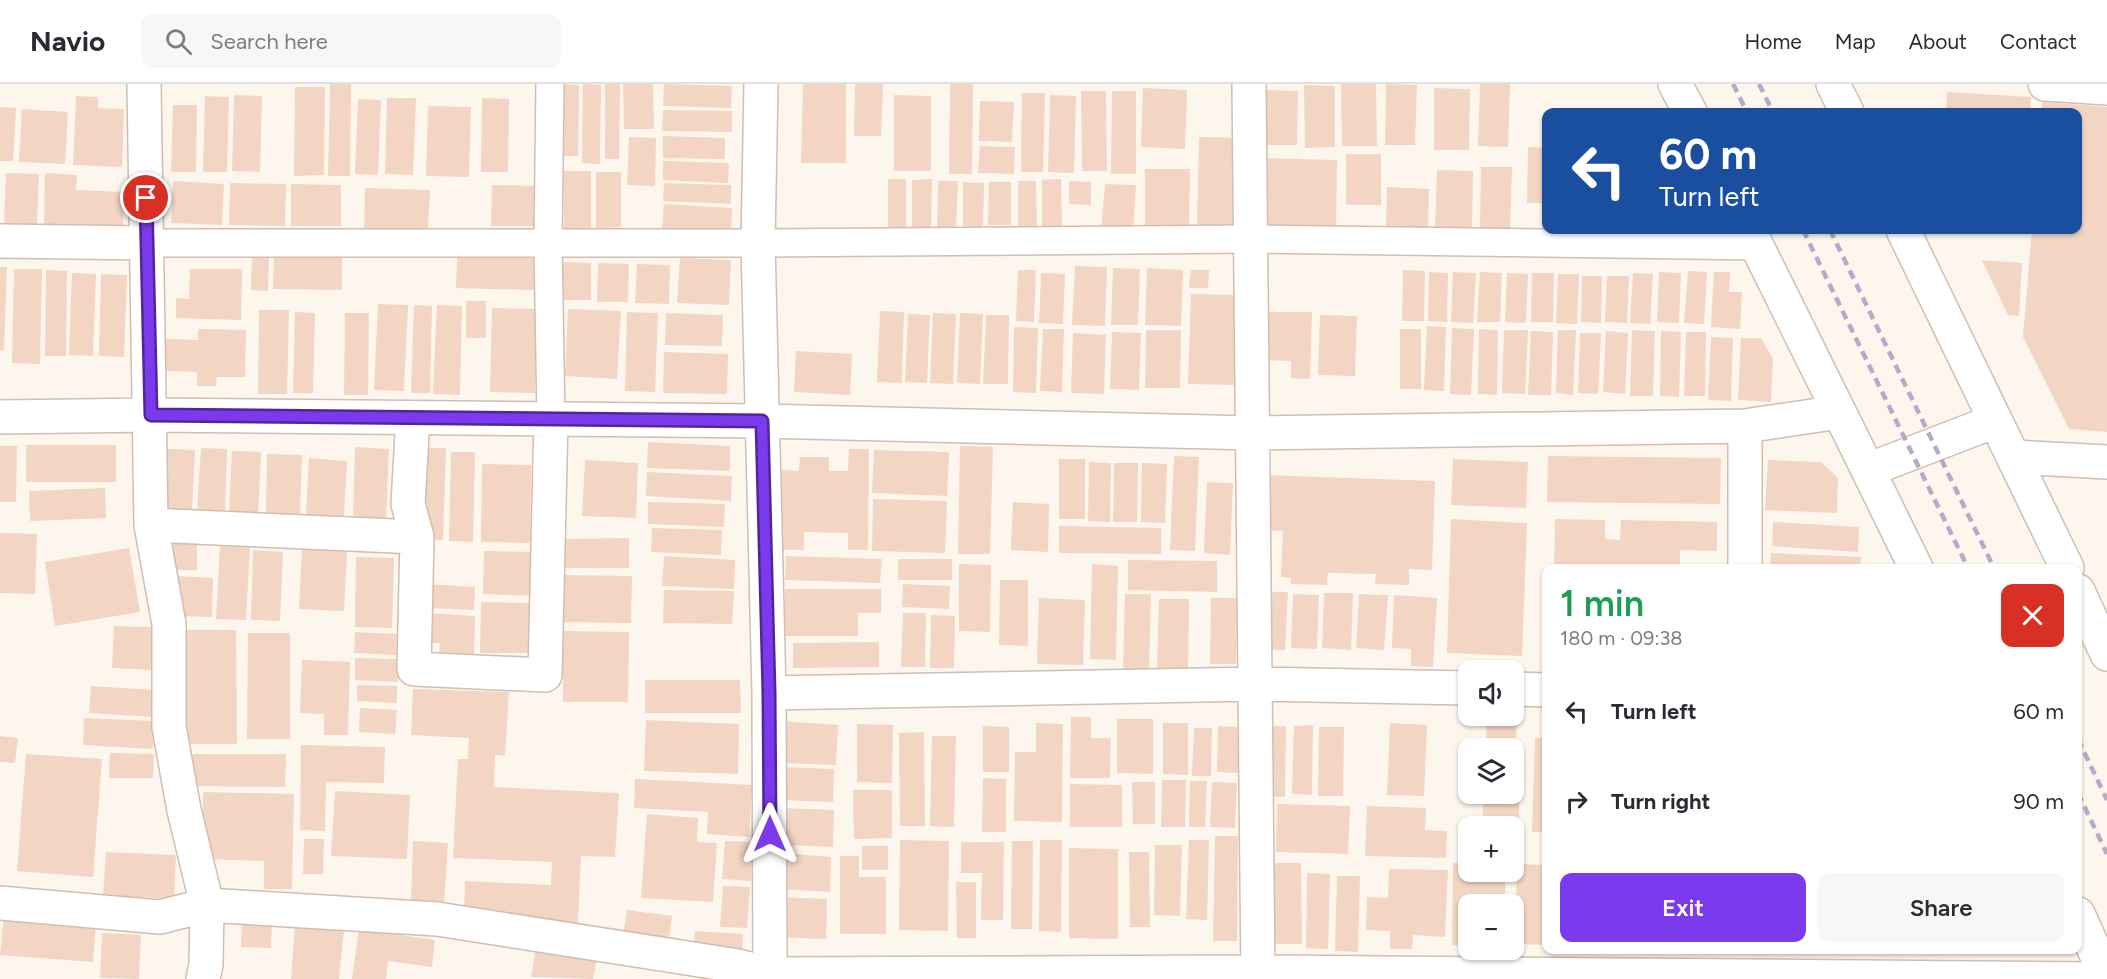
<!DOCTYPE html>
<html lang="en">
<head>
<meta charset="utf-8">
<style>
	:root { --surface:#fff; --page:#f7f7f7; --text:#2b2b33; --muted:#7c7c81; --line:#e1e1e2; --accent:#7c3aed }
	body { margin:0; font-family:Figtree,sans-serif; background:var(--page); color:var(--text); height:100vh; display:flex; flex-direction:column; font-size:22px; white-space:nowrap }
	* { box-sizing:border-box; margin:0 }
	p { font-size:20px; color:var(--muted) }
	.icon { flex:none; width:33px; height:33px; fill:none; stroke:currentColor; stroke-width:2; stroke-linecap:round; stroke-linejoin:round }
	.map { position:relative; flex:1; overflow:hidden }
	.details { position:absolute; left:1542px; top:480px; width:540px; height:390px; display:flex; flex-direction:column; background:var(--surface); border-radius:12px; box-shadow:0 2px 4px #0004 }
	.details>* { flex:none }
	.hud { position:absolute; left:1542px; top:24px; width:540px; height:126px; border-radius:12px; box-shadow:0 2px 4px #0004; background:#1a4fa0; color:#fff; overflow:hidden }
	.tools { position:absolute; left:1458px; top:576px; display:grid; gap:12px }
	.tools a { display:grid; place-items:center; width:66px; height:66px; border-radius:12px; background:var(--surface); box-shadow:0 2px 4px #0004; font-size:30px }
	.pin { position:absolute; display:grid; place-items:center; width:51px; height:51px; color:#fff; margin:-26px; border:3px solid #fff; border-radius:50%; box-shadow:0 2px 6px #0007 }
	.me { position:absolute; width:66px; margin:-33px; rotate:0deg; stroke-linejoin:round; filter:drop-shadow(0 0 4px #0008) }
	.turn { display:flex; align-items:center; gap:21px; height:126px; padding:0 18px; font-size:27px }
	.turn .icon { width:78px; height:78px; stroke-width:2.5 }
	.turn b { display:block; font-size:42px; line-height:51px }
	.round { display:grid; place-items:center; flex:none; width:63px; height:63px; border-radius:12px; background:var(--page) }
	.summary { display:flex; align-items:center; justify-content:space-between; height:102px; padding:0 18px }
	h1 { font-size:36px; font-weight:600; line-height:45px; color:#1e9e55 }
	.cta { display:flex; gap:12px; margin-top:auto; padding:12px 18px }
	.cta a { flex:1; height:69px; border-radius:12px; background:var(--accent); color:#fff; font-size:24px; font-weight:600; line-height:69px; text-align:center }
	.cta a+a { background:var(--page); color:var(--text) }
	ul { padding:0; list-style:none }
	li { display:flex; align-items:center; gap:18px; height:90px; padding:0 18px }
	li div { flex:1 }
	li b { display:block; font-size:22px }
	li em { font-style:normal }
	header { display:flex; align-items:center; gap:36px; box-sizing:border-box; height:84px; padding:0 30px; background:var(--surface); border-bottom:2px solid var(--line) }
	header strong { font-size:28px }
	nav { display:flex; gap:33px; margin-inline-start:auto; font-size:21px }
	.search { width:420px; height:54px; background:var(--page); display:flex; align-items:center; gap:15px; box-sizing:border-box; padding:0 21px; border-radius:12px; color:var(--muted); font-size:22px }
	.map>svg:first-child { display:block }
</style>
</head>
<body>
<header>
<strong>Navio</strong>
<div class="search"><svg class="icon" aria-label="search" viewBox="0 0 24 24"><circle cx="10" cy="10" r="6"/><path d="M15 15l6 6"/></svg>Search here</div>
<nav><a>Home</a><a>Map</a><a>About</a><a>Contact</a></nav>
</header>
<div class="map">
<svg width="2107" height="895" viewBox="0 0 2107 895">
	<rect width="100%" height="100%" fill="#fdf6ec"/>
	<!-- building -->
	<path fill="#f3d5c3" d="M330,0H351L350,92H328Z
		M564,0L579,1L578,72H563Z
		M583,0L601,1L600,80L582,79Z
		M605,0H620L619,75H605Z
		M623,0H653L654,45H624Z
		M664,0L732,2L731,24L663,22Z
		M803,0H846V79H801Z
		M855,0H883L881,52H854Z
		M950,0H973L972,90H949Z
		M1341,0H1376L1377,62H1342Z
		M1386,0L1417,1L1415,61H1385Z
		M1480,0H1510L1508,63L1478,62Z
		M1304,1L1335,2V63L1305,64Z
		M295,3H325L324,91L294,92Z
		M1143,4L1187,6L1185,65L1141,63Z
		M1434,4L1470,5L1469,66H1434Z
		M1265,6L1298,7L1297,61H1264Z
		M1081,7H1106L1107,87H1082Z
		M1112,7H1136V90H1111Z
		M1947,8L2031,13L2030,28H1946Z
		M1022,9H1045L1043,88H1021Z
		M234,11L262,12L260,88L232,87Z
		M894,11L931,12V87H894Z
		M1050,11L1076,12L1074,89L1048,88Z
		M76,12L98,13V24L124,25L122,83L73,81Z
		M205,12L229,13L227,88H203Z
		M387,14H416L413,91L385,90Z
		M482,14L509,15L508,88H481Z
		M358,15L381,16L378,91L355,90Z
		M980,17L1014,18L1012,58L979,57Z
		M2042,18L2107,23V348L2069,345L2023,253L2032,146H2078V28H2042Z
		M173,21H197L196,88H171Z
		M428,22L471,23L469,93L426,92Z
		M0,23L16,24L13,77H0Z
		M22,25L68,28L65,80L19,78Z
		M663,26L732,27V48L662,47Z
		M663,52L725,54V75L663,74Z
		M629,53L656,54L655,102L627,101Z
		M1199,53L1245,54L1243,147L1197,146Z
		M980,62L1015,63L1014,90L978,89Z
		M1528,63L1546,64V119H1527Z
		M1346,70H1381V121H1346Z
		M1265,74L1337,76L1336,144L1263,143Z
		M663,77L729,79L728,99L663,96Z
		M1481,83H1512L1510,148L1480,147Z
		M1145,85H1190L1189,146L1145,145Z
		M1437,86L1473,87L1472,146L1435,145Z
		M564,87H591V145H564Z
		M596,88H621V143L596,144Z
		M6,89L39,90L37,141H4Z
		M45,89L77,91L76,106L124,108L123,144L44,141Z
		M888,95H906V145L888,144Z
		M932,95L931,144L912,143V96Z
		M1061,95L1062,144H1042V96Z
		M173,97L224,100L222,141L171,139Z
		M938,97H958L956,144L937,143Z
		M1018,97H1036L1037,144H1018Z
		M1069,97L1091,98V121L1069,120Z
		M963,98L984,99L983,143L963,142Z
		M989,98H1011V141H988Z
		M230,99L286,100L285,142L229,141Z
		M664,99L731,101V120L663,117Z
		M291,100L341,101V142H291Z
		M1105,100L1136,101L1133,146L1101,144Z
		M492,101L537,102L536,142H491Z
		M1387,103L1429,105L1428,144L1386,143Z
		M365,104L430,106L428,146L364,145Z
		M664,120L732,124L731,148L662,144Z
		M1638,146H1661V148L1637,147Z
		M274,169L342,170V206L273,205Z
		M457,171L535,172L534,206L456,204Z
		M252,172H269L268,207L251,206Z
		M680,174L731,176L729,221L677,219Z
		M1982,176L2022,179L2019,232L2008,231Z
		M559,178L591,179V216H558Z
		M598,179L629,180L628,218H597Z
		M637,180L670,181L669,220L635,219Z
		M1075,182L1107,183L1105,242L1072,241Z
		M0,183H7L4,266H0Z
		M1113,184L1140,185L1138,241H1111Z
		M1147,184L1183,186L1181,242L1145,241Z
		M14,185H42L40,280L12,279Z
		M190,185H242L241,236L176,234V214L189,215Z
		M46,186L67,187L66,272H45Z
		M1018,186H1036L1034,238L1016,237Z
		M1191,186H1209L1208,204H1189Z
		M1403,186L1425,187L1424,237H1402Z
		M1688,187L1707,188L1704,240L1684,239Z
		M1429,188L1448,189L1447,238L1428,237Z
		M1453,188L1476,189L1473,239L1451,238Z
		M1480,188L1502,189L1500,238H1477Z
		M1659,188L1681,189L1679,239L1657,238Z
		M1714,188H1730L1729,208H1742L1740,245L1711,243Z
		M72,189L96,190L93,272L69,271Z
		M1041,189L1065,190L1063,240L1039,239Z
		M1507,189L1528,190L1526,239L1505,238Z
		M1532,189H1554L1553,238H1531Z
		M1633,189L1653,190L1650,240L1630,239Z
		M101,190L127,191L124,273L99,272Z
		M1558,190H1579L1577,240L1556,239Z
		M1582,192H1602L1601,239L1581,238Z
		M1607,192H1629L1627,239L1605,238Z
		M1191,210L1240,211L1238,301L1188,300Z
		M466,217H486V254H466Z
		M378,220L408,221L404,307L374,306Z
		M414,221L432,222L430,309H411Z
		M437,221L462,222L460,311L433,310Z
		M492,224L537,225L535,309L490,308Z
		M568,225L621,227L617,295L565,292Z
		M259,226H289L287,310H258Z
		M880,227L904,228L902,299L877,298Z
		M295,228L315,229L313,309H293Z
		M627,228L658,229L655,308L625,307Z
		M1262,228H1312L1310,295L1291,294V277L1262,276Z
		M345,229H369L368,311H344Z
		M666,229L723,231L722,262L665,261Z
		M933,229L956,230L953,300L930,299Z
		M960,229L983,230L980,300L957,299Z
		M908,230L930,231L927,299L905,298Z
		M986,231H1009L1008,300H983Z
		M1320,231L1357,232L1355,292L1318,291Z
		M1427,242L1446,243L1444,307L1424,306Z
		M1014,243L1038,244L1036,309L1013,308Z
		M1452,244L1474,245L1471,311L1450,310Z
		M198,245L246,246L245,293H217L216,302H197V288L165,287L166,255L198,256Z
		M1043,245H1064L1062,308L1040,307Z
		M1400,245H1421V305H1400Z
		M1479,245L1498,246L1497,311L1478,310Z
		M1146,246H1181L1180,304H1145Z
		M1504,246H1528L1525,310L1502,309Z
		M1558,246H1576L1573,311L1556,309Z
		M1632,246L1655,247L1653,312H1630Z
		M1531,247L1553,248L1551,311H1528Z
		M1606,247L1628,249L1625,310L1603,308Z
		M1661,247L1681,248L1679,313L1660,312Z
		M1112,248L1141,249L1139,306L1110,305Z
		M1686,248H1706L1705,312H1684Z
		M1073,249L1106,251L1104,310L1071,309Z
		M1580,249H1601L1598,310L1578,309Z
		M1711,253L1733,254L1731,317L1708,316Z
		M1741,254H1761L1773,275L1771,318L1738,316Z
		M796,267L852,270L850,311L794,308Z
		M664,268L728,270L727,310L663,309Z
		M648,358L730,362V387L647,384Z
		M26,361H116V398H26Z
		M0,362H17L16,418H0Z
		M960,362L993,363L990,470H958Z
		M355,363L389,365L386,435L353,433Z
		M201,364L227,365L225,429L197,428Z
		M425,364H446L443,456L422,455Z
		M167,365L195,366L192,428L165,427Z
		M849,365H869L868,466H848V449L804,448V466H780L782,386L799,387L800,373H829V387H848Z
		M874,366L949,368L947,412L872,409Z
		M232,367L261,368L258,432L229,431Z
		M451,368H475L473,458L449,457Z
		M267,370L302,371L300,432L266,431Z
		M1174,372L1199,373L1195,467L1170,466Z
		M1548,372L1721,374L1720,420L1547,418Z
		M309,374L347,377L344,433L306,431Z
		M1059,375H1085V435H1059Z
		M1453,375L1528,378L1526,424L1451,421Z
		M585,376L638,379L636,434L582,432Z
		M1768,376L1821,378L1838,394L1837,429L1765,426Z
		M1089,378L1111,379L1110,438L1088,437Z
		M1114,379H1138L1137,438H1113Z
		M1142,379L1167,380L1165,439L1141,438Z
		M482,380L531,381L530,459L481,458Z
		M647,388L732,392L731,417L646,412Z
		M1262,391L1435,397L1432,486L1409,485V501L1375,500L1376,490L1328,489L1327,501L1291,500V494L1281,493L1283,447L1261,446Z
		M1207,398L1233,399L1230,471L1204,469Z
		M105,404L106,434L30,437L29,407Z
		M873,415L947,417L945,469L872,467Z
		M648,418L725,420L724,443L648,440Z
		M1013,418L1049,420L1048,468L1011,466Z
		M1451,435L1527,439L1522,572L1447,569Z
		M1555,435L1605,436V455L1620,456L1621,436L1717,438V467L1680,466V484L1554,483Z
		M1773,438L1859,443L1858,468L1772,462Z
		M1059,442L1161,444V470L1059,469Z
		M652,444L722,446L721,471L651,468Z
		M0,449L37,450L35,510L0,509Z
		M168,454L197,455V486H168Z
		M629,454V484H560V455Z
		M220,462L250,463L246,536L216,535Z
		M129,464L140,528L55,542L45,478Z
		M302,465L347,468L344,527L299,525Z
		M253,466L283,468L280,537L251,536Z
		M484,467L535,468V512L483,510Z
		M1771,469L1861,473L1860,484H1770Z
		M664,472L735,476L734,505L662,502Z
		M786,472L882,475L880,499L785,496Z
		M356,473L394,474L392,544L355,543Z
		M898,475H952V496H898Z
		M1128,476L1217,477V508L1128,506Z
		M959,480L991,481L990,548L959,547Z
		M1092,480L1118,482L1116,576L1090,575Z
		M560,491L632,492L631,539L560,538Z
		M175,492L213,494L212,533L174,532Z
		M1000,496H1028V562L999,561Z
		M428,500L475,503L474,526L427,524Z
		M903,500L950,502L949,525L902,523Z
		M785,505H881V529H858V552H785Z
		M664,506L734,507L732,540L663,539Z
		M1263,508H1288L1285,566L1261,565Z
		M1324,509H1353L1351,566L1322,564Z
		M1125,510H1151L1149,587H1123Z
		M1293,510L1319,511L1317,565L1291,564Z
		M1359,510L1388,511L1384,566L1356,564Z
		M1394,511L1437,514L1433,583L1411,582V565L1392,564Z
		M1039,514L1085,516L1083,581L1037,580Z
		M1211,514H1237L1236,580H1210Z
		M1159,515H1189L1188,585L1157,584Z
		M481,518L531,519V569H480Z
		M427,529L475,532L474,574L439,573L440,559H425Z
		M903,529H926L925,583H901Z
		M931,531L955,532L954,584H930Z
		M114,542L153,543L151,586L112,584Z
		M182,546H236L237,660H183Z
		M563,547L629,548L628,618H563Z
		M355,548L397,550L396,571L354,569Z
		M248,549H290V655H247Z
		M879,558V583L793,584V559Z
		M355,574L399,575L398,598L355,596Z
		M302,576L350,578L348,651H324V630L300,629Z
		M645,596H740L741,629H645Z
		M357,601L397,602V619L357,617Z
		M91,602L154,606L152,633L89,629Z
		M413,605L509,608L505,672L495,671L494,703L619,709L615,773L581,772L578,839L464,834L465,797L551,801L552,778L453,774L458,675H468L469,654L411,651Z
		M360,624L397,626L395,650L359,648Z
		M1071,633H1091V654H1111L1110,694H1070Z
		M1487,633L1517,635L1515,678L1514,664H1486Z
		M84,634L154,637L153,665L83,661Z
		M1117,635H1153V690L1117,689Z
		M646,636L739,640L738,690L644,687Z
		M782,637L838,641L836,681L779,679Z
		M1036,639L1063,640L1062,738L1014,737L1015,668H1036Z
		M1163,639H1188V691L1163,690Z
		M1390,639L1427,641L1424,712L1387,711Z
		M857,640L893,641L892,699L857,698Z
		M1313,641L1312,711L1292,710L1294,642Z
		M983,642L1009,643V688H983Z
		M1218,642L1240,643L1239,689L1217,688Z
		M1263,642H1286L1285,713L1263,712Z
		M1319,643H1344L1343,712H1318Z
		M1194,644H1212L1211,692H1192Z
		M924,648L925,742H900L899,649Z
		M0,652L18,654L15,679L0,678Z
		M932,652H956L954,743L930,742Z
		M1535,654H1546V748H1532Z
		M301,661L385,663L384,699L326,698L325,747L300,746Z
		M110,669L154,670L153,694H109Z
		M26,670L102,675L93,793L17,787Z
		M190,670H286L285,703L189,702Z
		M782,683L834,685L833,718L780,716Z
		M1514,693H1520L1518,760L1514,759V742H1482L1484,710H1514Z
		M983,694L1006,695V748H982Z
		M635,695L752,701L749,753L707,750L708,728L634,724Z
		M1162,696H1186L1185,743H1161Z
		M1190,697H1207L1205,743H1189Z
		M1132,698H1155V740H1133Z
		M1212,698L1237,699L1235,744L1210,743Z
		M1070,700L1122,701V743H1070Z
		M853,706H892V754L854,755Z
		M335,707L410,711L407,775L331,772Z
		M203,708L294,710L292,805H264V777L202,775Z
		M1277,720L1350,722L1348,770L1276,768Z
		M1367,722L1426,724L1425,746L1447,747L1446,774L1365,772Z
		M783,724L834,726L833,763L782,761Z
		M647,730L698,734L697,758L717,759L713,818L641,814Z
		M1215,752H1238L1237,857H1213Z
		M304,755H324L323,790H303Z
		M900,756L949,757L948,847L899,846Z
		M1040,756H1062L1061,848L1039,847Z
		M1189,756H1209L1207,836L1186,835Z
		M413,757L448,759L444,821L411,819Z
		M725,757L753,758L751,797L722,795Z
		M1012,757H1033L1032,845H1011Z
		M961,758H1004L1003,836H981L982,789H961Z
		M1155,761H1182L1180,832L1154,831Z
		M862,762H888V786H862Z
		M1069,764L1118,765V855L1069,854Z
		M106,768L176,771L174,815L103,811Z
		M1129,768H1149L1150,843H1130Z
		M783,769L831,773L830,808L781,805Z
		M840,772H859V793H886V850H840Z
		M1271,779H1301L1302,860H1271Z
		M1453,779H1468V788H1505V820H1468V862L1452,861Z
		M1517,780L1546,781V861L1515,860Z
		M1389,785L1448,786L1445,853L1413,851L1412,865H1390V847L1366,846L1367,813L1388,814Z
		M1307,789L1330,790L1328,865L1306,864Z
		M1337,792H1360L1358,868L1335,867Z
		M956,798H976V854H957Z
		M723,802L750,803L747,844L720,843Z
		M779,813L827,815L826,855L778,853Z
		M627,826L672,832L668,859L623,853Z
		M4,831L96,838L93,878L0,871Z
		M242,835H272L271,864L241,863Z
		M295,842L344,846L339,895H291Z
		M359,845L435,856L432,883L388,877L386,895H352Z
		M695,847L743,850L742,870L693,867Z
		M102,849L141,851L139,895L100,894Z
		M536,864L597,874L593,895L531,893Z
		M1925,866H1941V868L1924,867Z
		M1952,866H1968L1967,868L1952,867Z"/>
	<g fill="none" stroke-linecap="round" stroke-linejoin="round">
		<defs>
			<path id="service" d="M550,0L548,159L551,335
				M147,159H758L1250,155L1758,162"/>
			<path id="minor" d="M144,0L151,441L169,540V643L184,726L207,821L206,880L203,895
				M761,0L758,159L769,609L770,890
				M1249,0L1258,895
				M1675,0L1690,28
				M2045,0L2107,4
				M1749,146L1868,386L1995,337
				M0,157L147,159
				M0,333L151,331L762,337L1253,349L1745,342L1839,328
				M413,334L408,420L417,453L414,585L545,591L551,335
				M1745,342V484
				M2014,373L2107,378
				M1868,386L1916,484
				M151,441L417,453
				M1514,605L1546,606
				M769,609L1255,600L1468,604
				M0,819L160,833L207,821L437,835L738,882L770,890L1259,888L2097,895
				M2078,830L2107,894"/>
			<path id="tertiary" d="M1833,0L1847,28
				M1903,146L2067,484
				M2078,507L2107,570"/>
		</defs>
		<!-- service casing -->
		<use href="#service" stroke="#d1beb0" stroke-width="30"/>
		<!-- minor casing -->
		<use href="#minor" stroke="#d1beb0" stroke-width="36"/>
		<!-- tertiary casing -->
		<use href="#tertiary" stroke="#d1beb0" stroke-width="36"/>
		<!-- service -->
		<use href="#service" stroke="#fff" stroke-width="27"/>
		<!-- minor -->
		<use href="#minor" stroke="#fff" stroke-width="33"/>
		<!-- tertiary -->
		<use href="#tertiary" stroke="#fff" stroke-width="33"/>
		<!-- rail -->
		<path stroke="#b9a8c9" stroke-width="4.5" stroke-dasharray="9 6" stroke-linecap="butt" d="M1733,0L1747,28
			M1759,0L1773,28
			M1803,146L1968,484
			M1830,146L1994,484
			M2078,655L2107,716
			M2078,709L2107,770"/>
	</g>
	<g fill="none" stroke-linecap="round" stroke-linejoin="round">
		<defs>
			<path id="route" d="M146,114L151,331L762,337L769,609L770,750"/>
		</defs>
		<!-- route casing -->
		<use href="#route" stroke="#51269a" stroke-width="15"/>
		<!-- route -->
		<use href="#route" stroke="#7c3aed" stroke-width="10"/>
	</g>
</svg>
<div class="tools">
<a><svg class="icon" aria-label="sound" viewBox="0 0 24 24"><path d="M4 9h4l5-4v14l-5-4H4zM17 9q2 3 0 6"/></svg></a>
<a><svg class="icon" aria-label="layers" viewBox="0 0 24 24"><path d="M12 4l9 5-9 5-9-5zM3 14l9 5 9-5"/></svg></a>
<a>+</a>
<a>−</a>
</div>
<div class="pin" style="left:146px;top:114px;background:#d93025"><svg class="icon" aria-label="arrive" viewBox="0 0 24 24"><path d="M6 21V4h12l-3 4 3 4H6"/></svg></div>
<svg class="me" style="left:770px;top:750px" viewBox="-20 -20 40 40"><path d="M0-17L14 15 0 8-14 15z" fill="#7c3aed" stroke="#fff" stroke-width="4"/></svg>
<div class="hud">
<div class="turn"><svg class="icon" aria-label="left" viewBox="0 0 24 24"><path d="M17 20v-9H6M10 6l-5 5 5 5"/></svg><div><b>60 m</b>Turn left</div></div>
</div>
<section class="details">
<div class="summary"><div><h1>1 min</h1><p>180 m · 09:38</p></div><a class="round" style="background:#d93025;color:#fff"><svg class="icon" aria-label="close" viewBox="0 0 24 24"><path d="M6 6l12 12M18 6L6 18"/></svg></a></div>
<ul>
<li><svg class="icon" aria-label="left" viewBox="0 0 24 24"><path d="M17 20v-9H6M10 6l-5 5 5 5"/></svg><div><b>Turn left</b></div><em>60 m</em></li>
<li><svg class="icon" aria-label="right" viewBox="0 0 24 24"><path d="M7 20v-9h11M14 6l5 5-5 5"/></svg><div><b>Turn right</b></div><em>90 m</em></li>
</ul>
<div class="cta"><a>Exit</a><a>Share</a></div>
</section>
</div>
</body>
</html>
